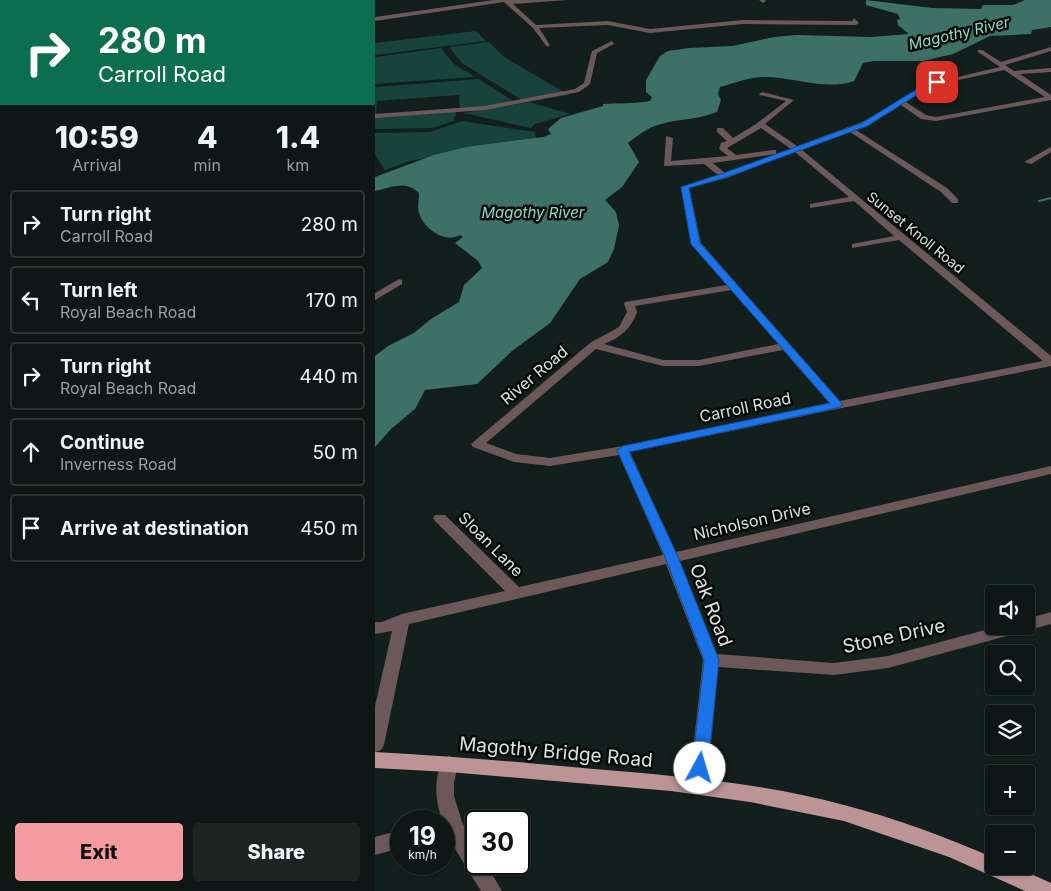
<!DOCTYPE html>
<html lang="en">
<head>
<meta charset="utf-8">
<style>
	:root { --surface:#0e1715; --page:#1c2422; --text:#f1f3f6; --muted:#9b9fa0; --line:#2e3634; --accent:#f49b9f }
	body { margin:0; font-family:Inter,sans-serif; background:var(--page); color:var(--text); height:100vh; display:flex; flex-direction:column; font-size:19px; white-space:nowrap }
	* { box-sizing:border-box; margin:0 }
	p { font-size:16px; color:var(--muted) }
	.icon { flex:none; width:28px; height:28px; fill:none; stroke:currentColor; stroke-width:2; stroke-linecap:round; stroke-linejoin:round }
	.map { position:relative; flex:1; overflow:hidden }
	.side { display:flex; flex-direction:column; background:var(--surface); width:375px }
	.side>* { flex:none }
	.banner { background:#0b6e4f; color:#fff; overflow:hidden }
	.fabs { position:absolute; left:610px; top:585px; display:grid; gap:10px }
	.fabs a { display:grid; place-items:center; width:50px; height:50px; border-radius:5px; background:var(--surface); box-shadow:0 1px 4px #0004,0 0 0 1px var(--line); font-size:25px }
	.speed { position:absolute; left:15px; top:810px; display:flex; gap:10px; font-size:25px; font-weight:700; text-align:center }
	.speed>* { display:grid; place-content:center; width:65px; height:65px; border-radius:50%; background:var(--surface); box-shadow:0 1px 4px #0004,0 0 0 1px var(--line); line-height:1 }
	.speed small { font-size:12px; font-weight:400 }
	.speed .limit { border:2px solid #111; border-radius:8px; background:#fff; color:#111 }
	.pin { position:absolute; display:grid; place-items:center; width:42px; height:42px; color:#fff; margin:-21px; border-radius:10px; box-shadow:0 2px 8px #0006 }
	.me { position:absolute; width:55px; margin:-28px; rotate:6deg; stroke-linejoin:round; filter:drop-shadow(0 0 4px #0008) }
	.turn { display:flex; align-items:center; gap:18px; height:105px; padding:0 15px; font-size:22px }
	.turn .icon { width:65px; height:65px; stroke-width:2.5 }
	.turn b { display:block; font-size:35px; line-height:42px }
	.eta { display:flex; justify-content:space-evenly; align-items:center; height:85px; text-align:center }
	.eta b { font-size:30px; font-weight:800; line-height:35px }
	.primary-button { display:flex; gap:10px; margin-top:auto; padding:10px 15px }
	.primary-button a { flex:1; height:58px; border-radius:5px; background:var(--accent); color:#111; font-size:20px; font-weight:800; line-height:58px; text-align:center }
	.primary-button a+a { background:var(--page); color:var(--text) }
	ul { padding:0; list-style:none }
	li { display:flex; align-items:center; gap:15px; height:68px; margin:0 10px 8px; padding:0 5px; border:2px solid var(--line); border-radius:5px }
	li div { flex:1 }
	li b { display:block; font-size:19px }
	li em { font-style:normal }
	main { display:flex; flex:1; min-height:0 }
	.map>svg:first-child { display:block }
</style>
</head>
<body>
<main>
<section class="side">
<div class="banner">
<div class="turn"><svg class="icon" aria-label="right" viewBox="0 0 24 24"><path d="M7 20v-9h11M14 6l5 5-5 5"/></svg><div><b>280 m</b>Carroll Road</div></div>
</div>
<div class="eta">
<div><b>10:59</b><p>Arrival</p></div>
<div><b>4</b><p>min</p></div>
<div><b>1.4</b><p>km</p></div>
</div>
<ul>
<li><svg class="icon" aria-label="right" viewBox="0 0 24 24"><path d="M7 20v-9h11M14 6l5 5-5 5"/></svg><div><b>Turn right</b><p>Carroll Road</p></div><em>280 m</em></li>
<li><svg class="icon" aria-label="left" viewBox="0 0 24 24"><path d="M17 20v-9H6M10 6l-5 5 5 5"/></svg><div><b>Turn left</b><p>Royal Beach Road</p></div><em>170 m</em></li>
<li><svg class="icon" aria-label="right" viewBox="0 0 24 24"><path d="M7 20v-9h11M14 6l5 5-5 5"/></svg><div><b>Turn right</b><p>Royal Beach Road</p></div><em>440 m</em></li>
<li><svg class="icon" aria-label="ahead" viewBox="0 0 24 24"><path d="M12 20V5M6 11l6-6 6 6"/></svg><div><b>Continue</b><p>Inverness Road</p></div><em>50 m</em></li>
<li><svg class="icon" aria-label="arrive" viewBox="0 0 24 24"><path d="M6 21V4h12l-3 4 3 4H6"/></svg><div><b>Arrive at destination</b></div><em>450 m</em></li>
</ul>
<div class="primary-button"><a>Exit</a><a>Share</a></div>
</section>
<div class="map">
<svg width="676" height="891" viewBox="0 0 676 891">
	<rect width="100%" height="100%" fill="#121f1c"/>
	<!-- green -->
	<path fill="#17433a" d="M101,31L111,41L0,55V43Z
		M114,42L129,57L194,95L150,102L87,63L74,47Z
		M66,48L79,64L100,77L0,84V57Z
		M104,79L141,103L85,111L84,95L2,101L1,116L82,111L78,121L58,128L0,129V87Z
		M154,102L195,114L160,124L156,128L88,113Z
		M87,121L160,132L161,138L35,161L10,170L0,154V133L55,132Z"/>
	<!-- water -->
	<path fill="#3e7165" d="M491,0L557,8L606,9L608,5H638L650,0H676V27L657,30L656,34L615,36L578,54L548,61H499L488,63L479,81C451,91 420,77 390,77C374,77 360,83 345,87L343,94L346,100L342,112C320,121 303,118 283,125C272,128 262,136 253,143L264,162L247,187L230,200L241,212L244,225L239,249L233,262L205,279L175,323L137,351L102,384L50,390L40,409L16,429L0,447V356L13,346L39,333L56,319L84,302L89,285L107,268L103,261L80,243L88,237L85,235C70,244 48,228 44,213C42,207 44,199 44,193C31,179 15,188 0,191V177L59,155L91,147L168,137L176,134L173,129L186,118L228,106V104C244,103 259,104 275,101L277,97L271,92V80L285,56L293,51L314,48L357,46L399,37L422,35L496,37L534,34L523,25L522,20L525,19L523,14L491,5Z"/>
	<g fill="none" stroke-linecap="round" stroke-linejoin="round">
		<!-- stream -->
		<path stroke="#3e7165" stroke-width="2" d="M664,201L676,198"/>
		<!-- minor -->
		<path fill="#6c5858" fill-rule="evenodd" d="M119,0H193L138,4L161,25L233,21L275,29L368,20L477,21L479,18L484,23L481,25L368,24L275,33L233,25L164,28L175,45L172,47L158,28L129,2L0,21V17Z
			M384,0H390L391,1L388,3Z
			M237,41L239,44L222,53L215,84L204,92L110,110L0,118V114L110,106L200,89L209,83L217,51Z
			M676,47V51L630,65L639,71L676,68V72L645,74L676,95V100L561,121L546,119L526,105L493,126L481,130L572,188L583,199V203H577L566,192L475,132L427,150L676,356V366L462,409L255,452L301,552L676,466V474L305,561L342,654L459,663L513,656L625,626H651V619L676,612V624L513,668L459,675L343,667L332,786L329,792L323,794L317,792L314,786L328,660L291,564L34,624L9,745L6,750L0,752V706L17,631L0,634V622H7L27,614L130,591L60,521L58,518L60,515H70L144,587L288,555L244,455L175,466L139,462L98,447L96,444L215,343L244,327L252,312L249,304L250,302L352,285L316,244L306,187L343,175L329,164L289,166L291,136L298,138L296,161L353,156L344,149L346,143L352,141L342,132V128H348L358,138L381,124L411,101L385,95L384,94L387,92L419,100L390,124L422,146L487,122L553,84L625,67L603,52V50H607L626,62ZM629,70L670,97L561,117L551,115L531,102L557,86ZM386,128L416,149L350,173L338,163L401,154V150H398L361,155L352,148ZM420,152L474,197L435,204V208L479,201L519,236L477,244V248L524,240L668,361L465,401L326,243L314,188L352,178ZM356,290L403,344L324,360H288L229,344C246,337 256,329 262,312L260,306ZM221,349L288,366H324L408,350L454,403L248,446L175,458L141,454L111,443Z
			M676,147V152L656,164L649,162Z
			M24,279L27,280V284L0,300V293Z
			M74,756L80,759L83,764L79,783V796L87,822L101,848V864H111L127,891H106C83,853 46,805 68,759Z
			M26,830V848L0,855V837Z"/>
		<!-- major -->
		<path fill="#bd9495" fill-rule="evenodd" d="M0,752C73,756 146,762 219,769C302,776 388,783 469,805C520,818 571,837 619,858V866H638L676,883V891H650L574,857L469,821L375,802L296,791L74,772L0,768Z"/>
	</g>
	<!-- route -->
	<path fill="#1a73e8" stroke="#114b97" d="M562,80L564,83L551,89L492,126L352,177L314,188L325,243L468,405L462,408L254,452L303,557L344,660L333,768L331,773L325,775L320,773L317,768L329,660L290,557L242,450L248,446L455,403L316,244L306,187L346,174L487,123L547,86Z"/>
	<g text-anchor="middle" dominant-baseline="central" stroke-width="5" stroke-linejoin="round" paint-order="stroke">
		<!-- far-street labels -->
		<g font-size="14" fill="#dae3e0" stroke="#040806">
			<text transform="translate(541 232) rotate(39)">Sunset Knoll Road</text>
		</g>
		<!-- far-water labels -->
		<g font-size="15" font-style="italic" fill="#89dfca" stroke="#040806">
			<text transform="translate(584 33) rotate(-13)">Magothy River</text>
			<text x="158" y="212">Magothy River</text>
		</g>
		<!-- street labels -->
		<g font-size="16" fill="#dae3e0" stroke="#040806">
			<text transform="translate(159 375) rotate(-40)">River Road</text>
			<text transform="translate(370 407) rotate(-12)">Carroll Road</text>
			<text transform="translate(377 521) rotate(-13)">Nicholson Drive</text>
			<text transform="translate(116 544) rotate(45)">Sloan Lane</text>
		</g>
		<!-- near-street labels -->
		<g font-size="19" fill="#dae3e0" stroke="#040806">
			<text transform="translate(336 605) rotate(69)">Oak Road</text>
			<text transform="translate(519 636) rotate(-12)">Stone Drive</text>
			<text transform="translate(181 752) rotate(5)">Magothy Bridge Road</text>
		</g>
	</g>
</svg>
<div class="fabs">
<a><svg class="icon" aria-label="sound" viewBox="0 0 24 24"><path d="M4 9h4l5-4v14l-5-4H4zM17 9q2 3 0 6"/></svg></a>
<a><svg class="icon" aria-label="search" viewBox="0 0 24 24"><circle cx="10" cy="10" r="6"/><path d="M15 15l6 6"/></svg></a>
<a><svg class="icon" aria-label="layers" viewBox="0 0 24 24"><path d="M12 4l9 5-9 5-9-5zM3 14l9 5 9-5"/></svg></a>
<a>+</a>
<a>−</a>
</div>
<div class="speed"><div>19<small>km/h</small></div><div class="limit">30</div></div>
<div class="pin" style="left:562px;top:82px;background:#d93025"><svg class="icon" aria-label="arrive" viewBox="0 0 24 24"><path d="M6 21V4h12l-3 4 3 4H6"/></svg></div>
<svg class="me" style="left:325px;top:768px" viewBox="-20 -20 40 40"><circle r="19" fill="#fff"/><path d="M0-13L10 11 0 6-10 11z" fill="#1a73e8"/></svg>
</div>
</main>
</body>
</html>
